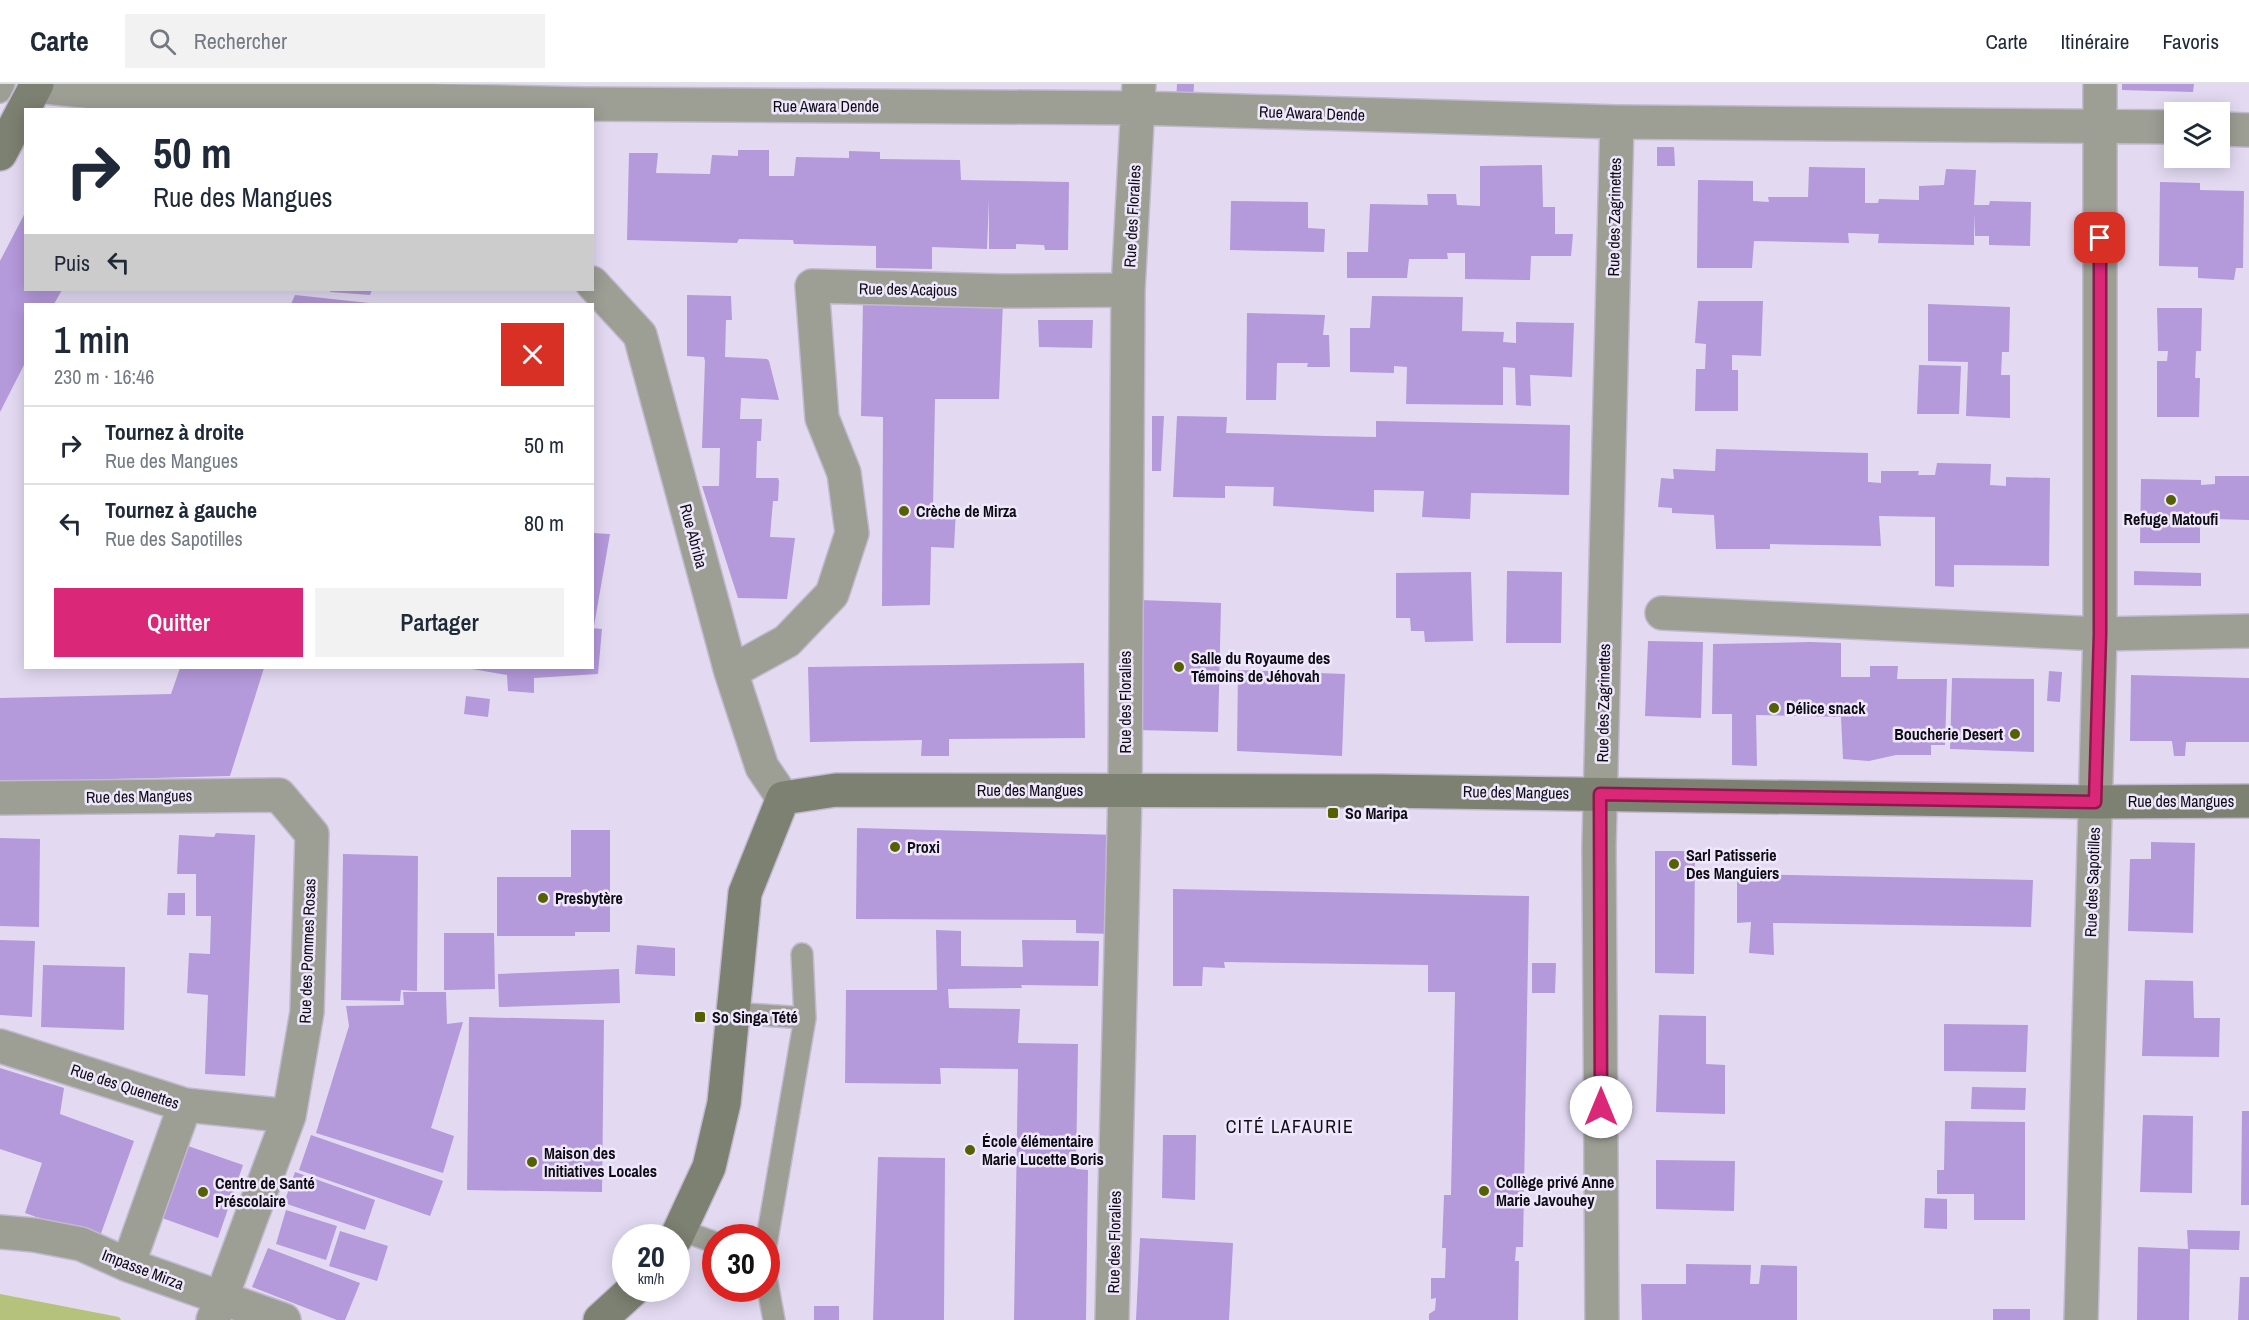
<!DOCTYPE html>
<html lang="fr">
<head>
<meta charset="utf-8">
<style>
	:root { --surface:#fff; --page:#f2f2f3; --text:#1f2937; --muted:#747a83; --line:#e0e1e3; --accent:#db2777 }
	body { margin:0; font-family:"Archivo Narrow",sans-serif; background:var(--page); color:var(--text); height:100vh; display:flex; flex-direction:column; font-size:22px; white-space:nowrap }
	* { box-sizing:border-box; margin:0 }
	p { font-size:20px; color:var(--muted) }
	.icon { flex:none; width:33px; height:33px; fill:none; stroke:currentColor; stroke-width:2; stroke-linecap:round; stroke-linejoin:round }
	.map { position:relative; flex:1; overflow:hidden }
	.side { position:absolute; left:24px; top:219px; width:570px; height:366px; display:flex; flex-direction:column; background:var(--surface); border-radius:0px; box-shadow:0 3px 15px #0003 }
	.side>* { flex:none }
	.guide { position:absolute; left:24px; top:24px; width:570px; height:183px; border-radius:0px; box-shadow:0 3px 15px #0003; background:#fff; color:var(--text); overflow:hidden }
	.controls { position:absolute; left:2164px; top:18px; display:grid; gap:12px }
	.controls a { display:grid; place-items:center; width:66px; height:66px; border-radius:0px; background:var(--surface); box-shadow:0 3px 15px #0003; font-size:30px }
	.speed { position:absolute; left:612px; top:1140px; display:flex; gap:12px; font-size:30px; font-weight:700; text-align:center }
	.speed>* { display:grid; place-content:center; width:78px; height:78px; border-radius:50%; background:var(--surface); box-shadow:0 3px 15px #0003; line-height:1 }
	.speed small { font-size:15px; font-weight:400 }
	.speed .limit { border:9px solid #d22; background:#fff; color:#111 }
	.pin { position:absolute; display:grid; place-items:center; width:51px; height:51px; color:#fff; margin:-26px; border-radius:12px; box-shadow:0 3px 9px #0006 }
	.me { position:absolute; width:66px; margin:-33px; rotate:0deg; stroke-linejoin:round; filter:drop-shadow(0 0 4px #0008) }
	.turn { display:flex; align-items:center; gap:21px; height:126px; padding:0 30px; font-size:27px }
	.turn .icon { width:78px; height:78px; stroke-width:2.5 }
	.turn b { display:block; font-size:42px; line-height:51px }
	.then { display:flex; align-items:center; height:57px; padding:0 30px; background:#0003; gap:12px; font-size:22px }
	.round { display:grid; place-items:center; flex:none; width:63px; height:63px; border-radius:0px; background:var(--page) }
	.summary { display:flex; align-items:center; justify-content:space-between; height:102px; padding:0 30px }
	h1 { font-size:36px; font-weight:600; line-height:45px }
	.action { display:flex; gap:12px; margin-top:auto; padding:12px 30px }
	.action a { flex:1; height:69px; border-radius:0px; background:var(--accent); color:#fff; font-size:24px; font-weight:600; line-height:69px; text-align:center }
	.action a+a { background:var(--page); color:var(--text) }
	ul { padding:0; list-style:none }
	li { display:flex; align-items:center; gap:18px; height:78px; padding:0 30px; border-top:2px solid var(--line) }
	li div { flex:1 }
	li b { display:block; font-size:22px }
	li em { font-style:normal }
	header { display:flex; align-items:center; gap:36px; box-sizing:border-box; height:84px; padding:0 30px; background:var(--surface); border-bottom:2px solid var(--line) }
	header strong { font-size:28px }
	nav { display:flex; gap:33px; margin-inline-start:auto; font-size:21px }
	.search { width:420px; height:54px; background:var(--page); display:flex; align-items:center; gap:15px; box-sizing:border-box; padding:0 21px; border-radius:0px; color:var(--muted); font-size:22px }
	.map>svg:first-child { display:block }
</style>
</head>
<body>
<header>
<strong>Carte</strong>
<div class="search"><svg class="icon" aria-label="search" viewBox="0 0 24 24"><circle cx="10" cy="10" r="6"/><path d="M15 15l6 6"/></svg>Rechercher</div>
<nav><a>Carte</a><a>Itinéraire</a><a>Favoris</a></nav>
</header>
<div class="map">
<svg width="2249" height="1236" viewBox="0 0 2249 1236">
	<rect width="100%" height="100%" fill="#e3daf2"/>
	<!-- green -->
	<path fill="#b4c27c" d="M0,1210L119,1233L121,1236H0Z"/>
	<!-- building -->
	<path fill="#b499db" d="M1177,0H1194L1193,17H1176Z
		M2122,0H2194L2193,8L2122,6Z
		M1657,63H1674L1675,82H1657Z
		M738,66H769V92H794L796,73L849,74V67L880,68V75L960,76L961,96L1069,98L1068,166H1045L1044,161L1016,160V165H989V116L987,165L932,163V185L876,184V162L794,160L793,156L739,155L737,159L627,156L629,69H658L656,89L710,90L712,71L738,72Z
		M1542,81L1543,123H1555V150H1573L1571,172H1531L1530,196L1465,195V169H1447L1448,175H1409L1407,194H1347V168H1368L1370,120L1428,121L1427,110H1456L1457,121L1480,122V82Z
		M1809,83L1865,84V119H1878L1879,115L1919,116V102L1944,101L1946,85L1976,86L1974,121H1989L1990,117L2031,118L2030,162L1989,161V152H1975L1974,129V161L1878,159L1879,150L1848,149L1849,159L1754,157L1752,184H1697L1698,96L1753,97V117L1769,118L1768,113H1808Z
		M2160,98L2200,99V106L2244,107L2243,184H2236L2234,196L2198,194V183L2159,182Z
		M1231,117L1308,118V144L1325,145L1324,168L1230,166Z
		M26,127V206H62L54,220H26V277L0,328V177Z
		M331,206H372L370,211L330,208Z
		M295,211L369,219V220H291Z
		M687,211L731,212L732,236H726L725,273L767,275L769,277L779,316L741,314L740,335H762L761,357H757L756,394H778L779,397L778,417H773L770,453L795,454L787,515L738,514L702,402H719L720,364H702L705,277L704,273L687,272Z
		M1372,212L1463,213L1462,247L1504,248L1503,258L1516,259V238L1574,239L1572,293L1530,291L1531,322L1516,321L1515,284L1503,283V321L1406,320L1407,283L1394,282V289L1350,288V244H1370Z
		M863,217L1003,218L999,315H935L933,425H956L954,464L931,463L930,521L882,522L883,333L861,332Z
		M1698,217H1763L1761,272L1732,271V286H1738V327H1695L1696,285H1705L1706,260L1695,259Z
		M1928,220L2010,223L2009,268H2002L2001,291H2010V334L1966,332L1968,278L1928,277Z
		M2157,224H2202L2201,267H2196L2195,294H2200L2199,333H2157V277H2167L2168,267H2158Z
		M1247,229L1325,231L1323,251H1329L1330,283H1307L1308,279H1277L1276,316H1246Z
		M1038,236H1093L1092,264L1039,263Z
		M1919,281L1961,282L1959,330H1917Z
		M1152,332H1164L1161,387H1152Z
		M1177,332L1227,333L1226,349L1327,352L1376,353V337L1570,341L1569,411L1471,409L1470,435L1422,433L1424,407L1374,406V428L1273,422L1274,403L1225,402V414L1173,413Z
		M1716,365L1868,369V398L1881,399V387H1919L1918,391H1935L1937,379L1991,380L1990,401L2006,402V393L2050,394L2049,482L1954,481V503L1935,502V433L1879,432L1881,462L1770,460V465H1716L1714,431L1672,429V424L1658,423L1661,394L1674,395L1673,385L1715,387Z
		M2215,392H2249V436L2214,435L2215,431H2200V459H2140L2141,395L2201,396V401L2215,400Z
		M592,449L610,450L594,542H592Z
		M1507,487L1562,488L1561,559H1506Z
		M2134,487L2201,489V502L2134,501Z
		M1471,488L1473,557L1425,558L1424,547H1411L1410,534H1396V489Z
		M1140,516L1221,519L1218,648L1137,646Z
		M592,544L602,545L598,590L534,594V609L508,607L507,591L472,585L592,584Z
		M1648,557L1703,558L1701,634L1645,632Z
		M1811,558L1841,559V593H1870V582H1898L1897,595H1947L1945,661H1931V671H1896L1869,677L1843,675L1841,633L1756,631L1757,682L1732,681V630H1712L1713,560Z
		M1084,579L1085,654L949,655V672H921L922,656L810,658L808,583Z
		M180,584H264L230,692L0,698V614L171,610Z
		M1238,586L1345,590L1342,672L1237,667Z
		M2049,587L2062,588L2060,618L2047,617Z
		M2131,591L2249,594V658H2186L2185,672H2174L2172,657H2130Z
		M1952,594L2034,595V668L1950,665Z
		M466,612L490,615L488,633L464,630Z
		M857,744L1119,751L1115,850L1076,849V836L856,835Z
		M571,746H610V848H575V852H497V793H571Z
		M216,749L255,751L245,992L205,990L208,911L187,909L189,869L210,870L211,832H196V790H177L179,751L214,753Z
		M0,754L40,755L39,843L0,842Z
		M2151,758L2195,759L2193,849L2128,847L2130,775H2151Z
		M1655,767H1695L1694,890L1655,889Z
		M343,770L418,772L417,907L401,906L400,917L341,916Z
		M1737,790L2033,796L2031,843L1773,839L1774,871L1749,869L1751,838L1737,839Z
		M1173,805L1529,812L1523,1163H1516L1515,1177H1519L1518,1236H1429V1230L1435,1226L1436,1214L1431,1215V1194H1445L1446,1164H1442L1444,1111H1451L1455,908H1428V881L1224,878L1225,884L1203,883L1202,902H1173Z
		M168,809H185V831H167Z
		M936,846L961,847V882L1023,883L1022,856L1099,857L1098,902L1021,901L1022,904L948,905L949,924L1020,925L1018,959L1078,960L1076,1085L1088,1086L1086,1236H1014L1018,985L940,984L941,1000L845,999L846,906H937Z
		M444,849H494L495,905L444,906Z
		M0,856L35,857L32,933L0,931Z
		M637,861L675,864V892L635,890Z
		M1532,879H1556L1555,909H1532Z
		M43,881L125,883L124,946L41,943Z
		M619,885L620,919L499,923L498,890Z
		M2145,896L2193,897L2194,934H2220L2219,973L2142,972Z
		M403,908H446L447,940L463,938L431,1044L454,1052L443,1089L316,1049L349,942L346,922L404,921Z
		M1659,931L1706,932V980L1725,981V1030L1656,1028Z
		M469,933L604,936L602,1108L467,1106Z
		M1944,940L2028,941L2026,988L1944,987Z
		M0,984L64,1004L60,1030L134,1057L99,1155L25,1129L42,1079L0,1065Z
		M1972,1003L2026,1004L2025,1026L1971,1025Z
		M2242,1027H2249V1121H2241Z
		M2143,1031L2193,1032L2192,1109L2140,1108Z
		M1945,1037L2025,1038V1136H1974V1110H1937V1086H1944Z
		M311,1051L443,1097L430,1132L299,1086Z
		M1163,1051H1196L1195,1116L1162,1114Z
		M188,1062L243,1081L218,1154L162,1134Z
		M878,1073L945,1074L944,1236H873Z
		M1656,1076L1735,1077L1734,1127L1656,1125Z
		M295,1088L375,1116L365,1146L284,1119Z
		M1925,1114L1947,1115V1145L1924,1144Z
		M286,1126L337,1142L326,1176L276,1160Z
		M2187,1146L2240,1147L2239,1166L2190,1165L2189,1236H2137L2138,1163L2188,1165Z
		M340,1147L388,1162L377,1197L329,1182Z
		M1140,1154L1233,1159L1229,1236H1136Z
		M268,1164L360,1199L345,1236H337L252,1203Z
		M1686,1180L1751,1181L1750,1200H1759L1761,1181L1797,1182V1236H1642L1641,1200H1686Z
		M2240,1193H2249V1236H2238Z
		M814,1222H839V1236H814Z
		M1993,1225H2030V1236H1993Z"/>
	<g fill="none" stroke-linecap="round" stroke-linejoin="round">
		<defs>
			<path id="lane" d="M0,8L4,0
				M732,929L805,934L802,870
				M681,1146L716,1159
				M766,1161L805,934
				M766,1193L774,1236"/>
			<path id="street" d="M35,2L104,9L584,20L1138,24L1617,38L2175,43
				M2220,45L2249,46
				M592,199L640,251L731,588L762,683L783,714
				M1662,529L2100,550L2249,547
				M731,588L787,557L832,510L852,449L844,389L822,334L812,202L1003,207L1128,206
				M0,714L279,711L312,750L307,928L289,1032L213,1236
				M0,962L185,1021L289,1032
				M0,1148L34,1151L81,1160L128,1181L284,1236
				M128,1181L185,1021
				M1112,1236L1125,707L1128,206L1139,0
				M1602,1236L1599,763L1617,38
				M2081,1236L2100,550V0"/>
			<path id="secondary" d="M0,70L37,0
				M676,1154L709,1083L724,1019L745,809L783,714L836,706L1381,707L2095,718L2249,717
				M600,1236L635,1204"/>
		</defs>
		<!-- lane casing -->
		<use href="#lane" stroke="#c1b9ce" stroke-width="24"/>
		<!-- street casing -->
		<use href="#street" stroke="#c1b9ce" stroke-width="36"/>
		<!-- secondary casing -->
		<use href="#secondary" stroke="#c1b9ce" stroke-width="36"/>
		<!-- lane -->
		<use href="#lane" stroke="#9d9f95" stroke-width="21"/>
		<!-- street -->
		<use href="#street" stroke="#9d9f95" stroke-width="33"/>
		<!-- secondary -->
		<use href="#secondary" stroke="#7d8171" stroke-width="33"/>
	</g>
	<g fill="none" stroke-linecap="round" stroke-linejoin="round">
		<defs>
			<path id="route" d="M1601,1023L1600,710L2095,718L2100,550V154"/>
		</defs>
		<!-- route casing -->
		<use href="#route" stroke="#8e194d" stroke-width="15"/>
		<!-- route -->
		<use href="#route" stroke="#db2777" stroke-width="10"/>
	</g>
	<!-- markers -->
	<g fill="#556100" stroke="#efe8fc" stroke-width="2">
		<circle cx="2171" cy="416" r="6"/>
		<circle cx="904" cy="427" r="6"/>
		<circle cx="1179" cy="583" r="6"/>
		<circle cx="1774" cy="624" r="6"/>
		<circle cx="2015" cy="650" r="6"/>
		<rect x="1327" y="723" width="12" height="12" rx="3"/>
		<circle cx="895" cy="763" r="6"/>
		<circle cx="1674" cy="780" r="6"/>
		<circle cx="543" cy="814" r="6"/>
		<rect x="694" y="927" width="12" height="12" rx="3"/>
		<circle cx="970" cy="1066" r="6"/>
		<circle cx="532" cy="1078" r="6"/>
		<circle cx="1484" cy="1107" r="6"/>
		<circle cx="203" cy="1108" r="6"/>
	</g>
	<g text-anchor="middle" dominant-baseline="central" stroke-width="5" stroke-linejoin="round" paint-order="stroke">
		<!-- street labels -->
		<g font-size="16" fill="#0f0c14" stroke="#efe8fc">
			<text x="826" y="22">Rue Awara Dende</text>
			<text transform="translate(1312 29) rotate(2)">Rue Awara Dende</text>
			<text transform="translate(1132 132) rotate(-87)">Rue des Floralies</text>
			<text transform="translate(1614 133) rotate(-89)">Rue des Zagrinettes</text>
			<text transform="translate(908 205) rotate(1)">Rue des Acajous</text>
			<text transform="translate(694 452) rotate(75)">Rue Abriba</text>
			<text transform="translate(1125 618) rotate(-90)">Rue des Floralies</text>
			<text transform="translate(1603 619) rotate(-89)">Rue des Zagrinettes</text>
			<text x="1030" y="706">Rue des Mangues</text>
			<text transform="translate(1516 708) rotate(1)">Rue des Mangues</text>
			<text transform="translate(139 712) rotate(-1)">Rue des Mangues</text>
			<text x="2181" y="717">Rue des Mangues</text>
			<text transform="translate(2092 798) rotate(-88)">Rue des Sapotilles</text>
			<text transform="translate(307 867) rotate(-88)">Rue des Pommes Rosas</text>
			<text transform="translate(125 1002) rotate(18)">Rue des Quenettes</text>
			<text transform="translate(1114 1158) rotate(-89)">Rue des Floralies</text>
			<text transform="translate(143 1185) rotate(21)">Impasse Mirza</text>
		</g>
		<!-- poi labels -->
		<g font-size="16" font-weight="bold" fill="#0f0c14" stroke="#efe8fc" text-anchor="start">
			<text x="916" y="427">Crèche de Mirza</text>
			<text x="2171" y="435" text-anchor="middle">Refuge Matoufi</text>
			<text x="1191" y="574">Salle du Royaume des<tspan x="1191" dy="18">Témoins de Jéhovah</tspan></text>
			<text x="1786" y="624">Délice snack</text>
			<text x="2003" y="650" text-anchor="end">Boucherie Desert</text>
			<text x="1345" y="729">So Maripa</text>
			<text x="907" y="763">Proxi</text>
			<text x="1686" y="771">Sarl Patisserie<tspan x="1686" dy="18">Des Manguiers</tspan></text>
			<text x="555" y="814">Presbytère</text>
			<text x="712" y="933">So Singa Tété</text>
			<text x="982" y="1057">École élémentaire<tspan x="982" dy="18">Marie Lucette Boris</tspan></text>
			<text x="544" y="1069">Maison des<tspan x="544" dy="18">Initiatives Locales</tspan></text>
			<text x="1496" y="1098">Collège privé Anne<tspan x="1496" dy="18">Marie Javouhey</tspan></text>
			<text x="215" y="1099">Centre de Santé<tspan x="215" dy="18">Préscolaire</tspan></text>
		</g>
		<!-- neighbourhood labels -->
		<g font-size="18" letter-spacing="1.5" fill="#0f0c14" stroke="#efe8fc">
			<text x="1290" y="1042">CITÉ LAFAURIE</text>
		</g>
	</g>
</svg>
<div class="controls">
<a><svg class="icon" aria-label="layers" viewBox="0 0 24 24"><path d="M12 4l9 5-9 5-9-5zM3 14l9 5 9-5"/></svg></a>
</div>
<div class="speed"><div>20<small>km/h</small></div><div class="limit">30</div></div>
<div class="pin" style="left:2100px;top:154px;background:#d93025"><svg class="icon" aria-label="arrive" viewBox="0 0 24 24"><path d="M6 21V4h12l-3 4 3 4H6"/></svg></div>
<svg class="me" style="left:1601px;top:1023px" viewBox="-20 -20 40 40"><circle r="19" fill="#fff"/><path d="M0-13L10 11 0 6-10 11z" fill="#db2777"/></svg>
<div class="guide">
<div class="turn"><svg class="icon" aria-label="right" viewBox="0 0 24 24"><path d="M7 20v-9h11M14 6l5 5-5 5"/></svg><div><b>50 m</b>Rue des Mangues</div></div>
<div class="then">Puis<svg class="icon" aria-label="left" viewBox="0 0 24 24"><path d="M17 20v-9H6M10 6l-5 5 5 5"/></svg></div>
</div>
<section class="side">
<div class="summary"><div><h1>1 min</h1><p>230 m · 16:46</p></div><a class="round" style="background:#d93025;color:#fff"><svg class="icon" aria-label="close" viewBox="0 0 24 24"><path d="M6 6l12 12M18 6L6 18"/></svg></a></div>
<ul>
<li><svg class="icon" aria-label="right" viewBox="0 0 24 24"><path d="M7 20v-9h11M14 6l5 5-5 5"/></svg><div><b>Tournez à droite</b><p>Rue des Mangues</p></div><em>50 m</em></li>
<li><svg class="icon" aria-label="left" viewBox="0 0 24 24"><path d="M17 20v-9H6M10 6l-5 5 5 5"/></svg><div><b>Tournez à gauche</b><p>Rue des Sapotilles</p></div><em>80 m</em></li>
</ul>
<div class="action"><a>Quitter</a><a>Partager</a></div>
</section>
</div>
</body>
</html>
